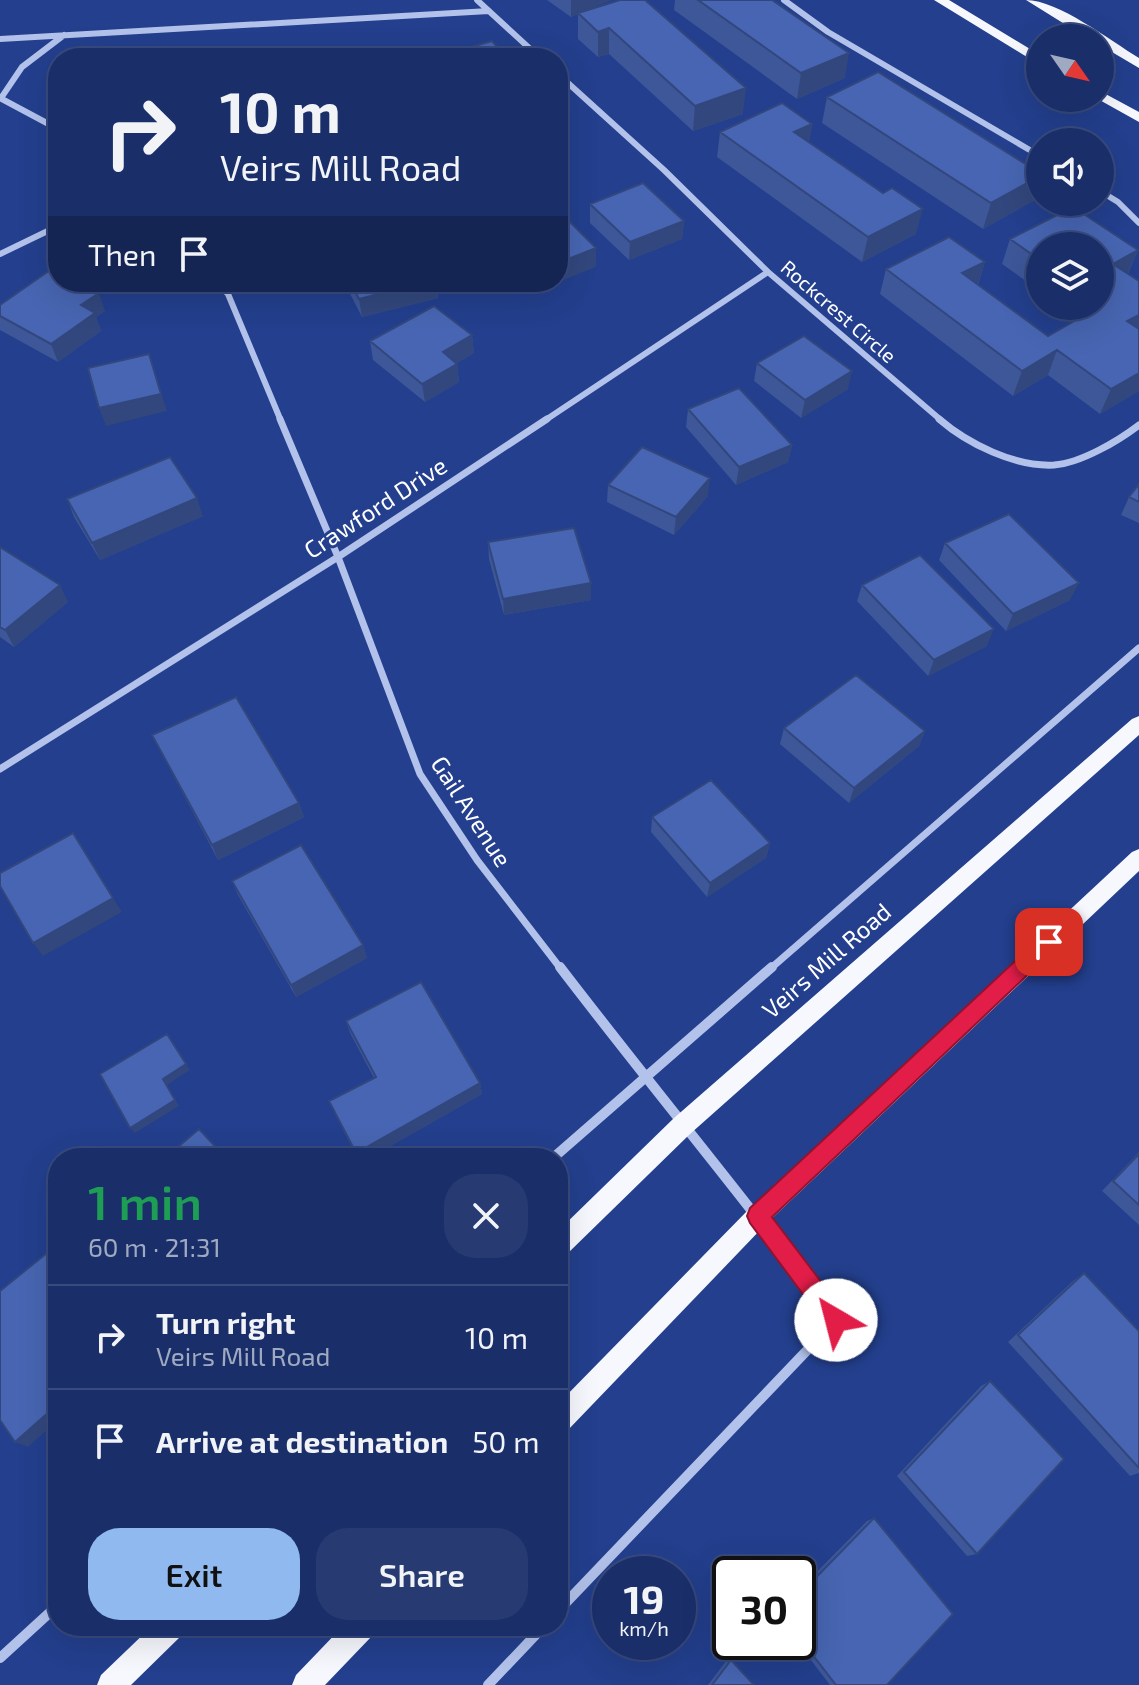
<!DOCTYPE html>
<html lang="en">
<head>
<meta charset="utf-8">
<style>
	:root { --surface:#1a2f6a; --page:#273b72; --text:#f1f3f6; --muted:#9fa9c1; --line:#384a7e; --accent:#90b9f0 }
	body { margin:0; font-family:"Exo 2",sans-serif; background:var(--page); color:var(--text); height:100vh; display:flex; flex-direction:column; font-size:30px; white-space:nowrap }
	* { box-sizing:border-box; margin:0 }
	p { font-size:26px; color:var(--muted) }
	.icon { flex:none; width:44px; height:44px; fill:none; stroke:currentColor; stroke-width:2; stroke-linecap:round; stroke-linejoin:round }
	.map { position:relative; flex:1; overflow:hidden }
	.drawer { position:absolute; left:48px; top:1148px; width:520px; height:488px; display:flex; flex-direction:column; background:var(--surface); border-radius:32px; box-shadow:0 8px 32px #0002,0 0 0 2px var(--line) }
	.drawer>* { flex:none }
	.guide { position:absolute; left:48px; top:48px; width:520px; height:244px; border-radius:32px; box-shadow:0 8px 32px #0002,0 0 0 2px var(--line); background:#1a2f6a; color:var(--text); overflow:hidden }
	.needle { width:52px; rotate:124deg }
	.tools { position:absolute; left:1026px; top:24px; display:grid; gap:16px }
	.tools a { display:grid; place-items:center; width:88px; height:88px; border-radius:50%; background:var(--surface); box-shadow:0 8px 32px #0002,0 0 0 2px var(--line); font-size:40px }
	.speed { position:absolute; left:592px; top:1556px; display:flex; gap:16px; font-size:40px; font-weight:700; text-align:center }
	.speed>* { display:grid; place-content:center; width:104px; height:104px; border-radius:50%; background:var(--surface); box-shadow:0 8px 32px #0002,0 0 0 2px var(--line); line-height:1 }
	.speed small { font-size:20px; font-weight:400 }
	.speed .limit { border:4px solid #111; border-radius:12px; background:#fff; color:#111 }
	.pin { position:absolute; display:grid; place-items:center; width:68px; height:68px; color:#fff; margin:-34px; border-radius:16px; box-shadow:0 4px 12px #0006 }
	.me { position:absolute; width:88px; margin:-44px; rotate:323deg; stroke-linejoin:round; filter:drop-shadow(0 0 6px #0008) }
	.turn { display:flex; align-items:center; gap:28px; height:168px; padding:0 40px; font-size:36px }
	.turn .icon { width:104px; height:104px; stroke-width:2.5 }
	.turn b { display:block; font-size:56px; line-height:68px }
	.then { display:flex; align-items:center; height:76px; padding:0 40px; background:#0003; gap:16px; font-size:30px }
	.round { display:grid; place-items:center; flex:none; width:84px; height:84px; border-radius:32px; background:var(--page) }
	.summary { display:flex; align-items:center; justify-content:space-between; height:136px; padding:0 40px }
	h1 { font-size:48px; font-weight:600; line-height:60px; color:#1e9e55 }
	.cta { display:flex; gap:16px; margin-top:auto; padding:16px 40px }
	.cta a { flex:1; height:92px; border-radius:32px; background:var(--accent); color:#111; font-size:32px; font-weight:600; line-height:92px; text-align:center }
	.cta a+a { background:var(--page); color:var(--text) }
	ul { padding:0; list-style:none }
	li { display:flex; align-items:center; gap:24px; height:104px; padding:0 40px; border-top:2px solid var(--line) }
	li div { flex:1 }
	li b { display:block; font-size:30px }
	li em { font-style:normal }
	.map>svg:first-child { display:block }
</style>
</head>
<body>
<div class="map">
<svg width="1139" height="1685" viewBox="0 0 1139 1685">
	<rect width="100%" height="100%" fill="#233f8d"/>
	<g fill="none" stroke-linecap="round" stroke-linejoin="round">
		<!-- street-far2 -->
		<path stroke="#b2c2eb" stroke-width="6" d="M477,0L540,58
			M784,0L828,32L1040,156
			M0,39L489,11
			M558,74L664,170L768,272L942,421
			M0,98L58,129
			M1,98L22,67L64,35
			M1100,191L1118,202L1139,223
			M0,254L58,226
			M217,282L228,294L281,421
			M544,421L768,272"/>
		<!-- street-far1 -->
		<path stroke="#b2c2eb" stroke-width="7" d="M280,419L338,557L420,774L477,860L561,969
			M939,419C968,444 1015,467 1054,465C1081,463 1118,441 1139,425
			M0,769L338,557L547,419
			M770,969L1139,648"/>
		<!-- street -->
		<path stroke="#b2c2eb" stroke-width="10" d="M553,1158L772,967
			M558,1611L836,1320C746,1200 651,1086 560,967
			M0,1658L58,1605
			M488,1685L544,1626"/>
		<!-- primary -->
		<path fill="#f6f8fe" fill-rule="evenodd" d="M934,0H949L1040,55V65Z
			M1026,0C1058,0 1111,41 1139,58V68L1100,45V38H1087Z
			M1100,91L1139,112V122L1096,98H1100Z
			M1139,716V735L690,1134L566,1255L558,1259V1231L674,1118L1132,719Z
			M1139,849V871L766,1224L567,1431L558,1435V1404L750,1208L1132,852Z
			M152,1626H185L181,1636L131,1685H97L101,1675Z
			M343,1626H376L372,1636L325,1685H292L296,1675Z"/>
	</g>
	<!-- wall -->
	<path fill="#3d5799" d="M547,0H611L584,11L743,114L693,131L609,54L598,57L578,39V14L571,17Z
		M675,0H772L845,78L797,99L674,10Z
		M827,97L1040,173V184L1035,200L983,229L822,123Z
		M812,124L809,142L916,234L862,262L717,157L720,132Z
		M590,204L684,221L682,239L629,260L590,223Z
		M1073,207L1138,250L1128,274L1139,281V391L1100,414L1048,375L1013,396L880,294L886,269L949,237L985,262L978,285L1048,336L1079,318L1061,306H1100V246H1040V291L1002,264L1010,239Z
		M344,282H436L438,298L362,317Z
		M0,305L105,311L96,317L101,331L58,362L0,330Z
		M472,335L474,353L457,363L459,382L425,402L373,360L370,341Z
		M757,363L848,389L801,418L754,381Z
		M688,409L792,445L788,462L736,485L686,427Z
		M1139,484V523L1121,515L1129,497Z
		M608,485L708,496L674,535L607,502Z
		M67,499L203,516L100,560L74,517Z
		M488,542L591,583V600L504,615L489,559Z
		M945,543L1070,600L1006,631L939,560Z
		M0,547L68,602L14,647L0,637Z
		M862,585L987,646L928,676L857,601Z
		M784,728L925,731L919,746L849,803L780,744Z
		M152,735L299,803L304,817L218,860Z
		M652,817L770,843L766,858L707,897L651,832Z
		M232,881L363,945L367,958L296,997L238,895Z
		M346,1021L480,1083L482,1094L369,1158H357L329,1101L374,1078L350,1033Z
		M1139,1152V1225L1102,1191Z
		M1084,1273L1139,1331V1473L1130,1476L1008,1342L1073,1281Z
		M990,1381L977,1554L967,1556L897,1476L981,1386Z
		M874,1518L887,1685H830L797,1642L798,1591L867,1521Z
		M727,1660H731L754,1685H708Z"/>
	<!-- shaded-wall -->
	<path fill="#32477d" d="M571,0H611L571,17Z
		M609,28V54L598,57V32Z
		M849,53L845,78L797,99L801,73Z
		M746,88L743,114L693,131L695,106Z
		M812,124L808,149L794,132Z
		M1040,176V184L1035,200L983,229L991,203Z
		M923,209L916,234L862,262L868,237Z
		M684,221L682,239L629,260L630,242Z
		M596,248V267L558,282V263Z
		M1138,250L1127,275L1113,264Z
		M985,262L977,287L962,273Z
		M426,282H436L438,298L362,317L359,299Z
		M543,282H557L543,287Z
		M99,293L105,311L96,317L101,331L58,362L51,344L81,305Z
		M1139,315V334L1127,321Z
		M472,335L474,353L445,370L443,352Z
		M1057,350L1048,375L1013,396L1022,371Z
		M149,354L167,411L106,426L99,408Z
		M457,364L459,382L425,402L422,384Z
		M852,371L848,389L801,418L805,400Z
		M1139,373V391L1100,414L1111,389Z
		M792,445L788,462L736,485L739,467Z
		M710,478L708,496L674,535L676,517Z
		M197,498L203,516L100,560L92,543Z
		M591,583V600L504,615L503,599Z
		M1079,583L1070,600L1006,631L1013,614Z
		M60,585L68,602L14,647L5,630Z
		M994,629L987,646L928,676L934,660Z
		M925,731L919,746L849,803L854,788Z
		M299,803L304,817L218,860L212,845Z
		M770,843L766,858L707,897L710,883Z
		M113,898L122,912L43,956L33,943Z
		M363,945L367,958L296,997L291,985Z
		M167,1034L190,1070L167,1085L179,1106L135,1133L130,1128L163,1079Z
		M480,1083L482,1094L369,1158H358L356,1153Z
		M58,1404V1420L28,1447L15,1442Z"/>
	<!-- building -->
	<path fill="#4765b2" stroke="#32477d" stroke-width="2" d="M620,0H645L746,88L695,106L609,28L598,32L578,13Z
		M698,0H772L849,53L801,73Z
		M492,41L507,58H446L443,55Z
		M175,53L186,58H168Z
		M410,54L414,58H398Z
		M878,72L1040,173V176L991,203L827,97Z
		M782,103L812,124L794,132L883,193L892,188L923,209L868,237L720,132Z
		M643,183L684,221L630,242L590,204Z
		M1073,207L1138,250L1113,264L1139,281V315L1127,321L1139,329V373L1111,389L1057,350L1022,371L886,269L949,237L985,262L962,273L1048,336L1104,304L1100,301V246H1040V260L1010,239Z
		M558,210L596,248L558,263Z
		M53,268L58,271V282H79L99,293L81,305L95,313L51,344L0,316V305Z
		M350,282H426L359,299Z
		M434,306L472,335L443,352L457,364L422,384L370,341Z
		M804,336L852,371L805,400L757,363Z
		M149,354L161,394L99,408L88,368Z
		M739,388L792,445L739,467L688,409Z
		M642,447L710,478L676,517L608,485Z
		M170,457L197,498L92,543L67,499Z
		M1139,484V502L1129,497Z
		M1009,514L1079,583L1013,614L945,543Z
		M574,528L591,583L503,599L488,542Z
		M0,547L60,585L5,630L0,627Z
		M920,555L994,629L934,660L862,585Z
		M856,675L925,731L854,788L784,728Z
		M236,697L299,803L212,845L152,735Z
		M711,780L770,843L710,883L652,817Z
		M73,833L113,898L33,943L0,886V873Z
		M301,845L363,945L291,985L232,881Z
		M421,982L480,1083L356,1153L329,1101L376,1077L346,1021Z
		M167,1034L186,1064L163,1079L175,1100L130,1128L100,1074Z
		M199,1129L226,1158H165Z
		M1139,1154V1205L1113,1181Z
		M58,1244V1404L15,1442L0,1420V1291Z
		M1084,1273L1139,1331V1468L1018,1335Z
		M990,1381L1064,1459L977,1554L904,1472Z
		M874,1518L953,1614L887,1685H836L798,1636V1596Z
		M731,1660L754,1685H712Z"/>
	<!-- route -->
	<path fill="#e11d48" stroke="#92132f" stroke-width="2" d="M1049,933L1056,936L1059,942L1056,948L772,1217L844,1312L847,1320L844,1328L836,1331L828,1328L750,1223L747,1216L750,1208L1042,936Z"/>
	<g text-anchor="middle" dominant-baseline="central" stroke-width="6" stroke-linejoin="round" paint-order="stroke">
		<!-- far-street labels -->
		<g font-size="20" fill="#fff" stroke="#233f8d">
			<text transform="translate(839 311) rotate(41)">Rockcrest Circle</text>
		</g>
		<!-- street labels -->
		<g font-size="24" fill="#fff" stroke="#233f8d">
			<text transform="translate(375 507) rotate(-33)">Crawford Drive</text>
			<text transform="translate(472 811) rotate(57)">Gail Avenue</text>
			<text transform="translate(826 960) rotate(-41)">Veirs Mill Road</text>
		</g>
	</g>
</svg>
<div class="tools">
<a><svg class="needle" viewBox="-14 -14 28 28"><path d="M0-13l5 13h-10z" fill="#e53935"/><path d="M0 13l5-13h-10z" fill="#9fa9c1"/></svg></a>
<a><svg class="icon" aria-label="sound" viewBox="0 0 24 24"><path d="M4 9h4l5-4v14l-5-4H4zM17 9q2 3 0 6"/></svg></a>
<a><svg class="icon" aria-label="layers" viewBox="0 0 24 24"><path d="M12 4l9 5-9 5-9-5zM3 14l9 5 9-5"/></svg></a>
</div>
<div class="speed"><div>19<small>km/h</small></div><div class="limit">30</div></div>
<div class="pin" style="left:1049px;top:942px;background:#d93025"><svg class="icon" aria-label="arrive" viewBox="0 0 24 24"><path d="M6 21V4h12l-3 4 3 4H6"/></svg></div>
<svg class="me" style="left:836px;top:1320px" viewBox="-20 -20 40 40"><circle r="19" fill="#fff"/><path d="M0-13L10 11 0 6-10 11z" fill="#e11d48"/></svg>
<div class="guide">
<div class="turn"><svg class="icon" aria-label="right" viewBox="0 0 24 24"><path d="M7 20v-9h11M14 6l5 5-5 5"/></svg><div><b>10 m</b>Veirs Mill Road</div></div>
<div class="then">Then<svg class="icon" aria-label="arrive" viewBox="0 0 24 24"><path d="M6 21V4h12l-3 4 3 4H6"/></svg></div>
</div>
<section class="drawer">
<div class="summary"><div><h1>1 min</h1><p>60 m · 21:31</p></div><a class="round"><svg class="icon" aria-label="close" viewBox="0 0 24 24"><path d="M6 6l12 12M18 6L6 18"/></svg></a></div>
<ul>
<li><svg class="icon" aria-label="right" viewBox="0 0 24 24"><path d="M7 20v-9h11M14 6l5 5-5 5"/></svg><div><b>Turn right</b><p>Veirs Mill Road</p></div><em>10 m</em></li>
<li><svg class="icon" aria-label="arrive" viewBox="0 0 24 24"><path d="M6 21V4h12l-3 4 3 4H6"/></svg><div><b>Arrive at destination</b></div><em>50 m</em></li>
</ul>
<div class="cta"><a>Exit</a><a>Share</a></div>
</section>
</div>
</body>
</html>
